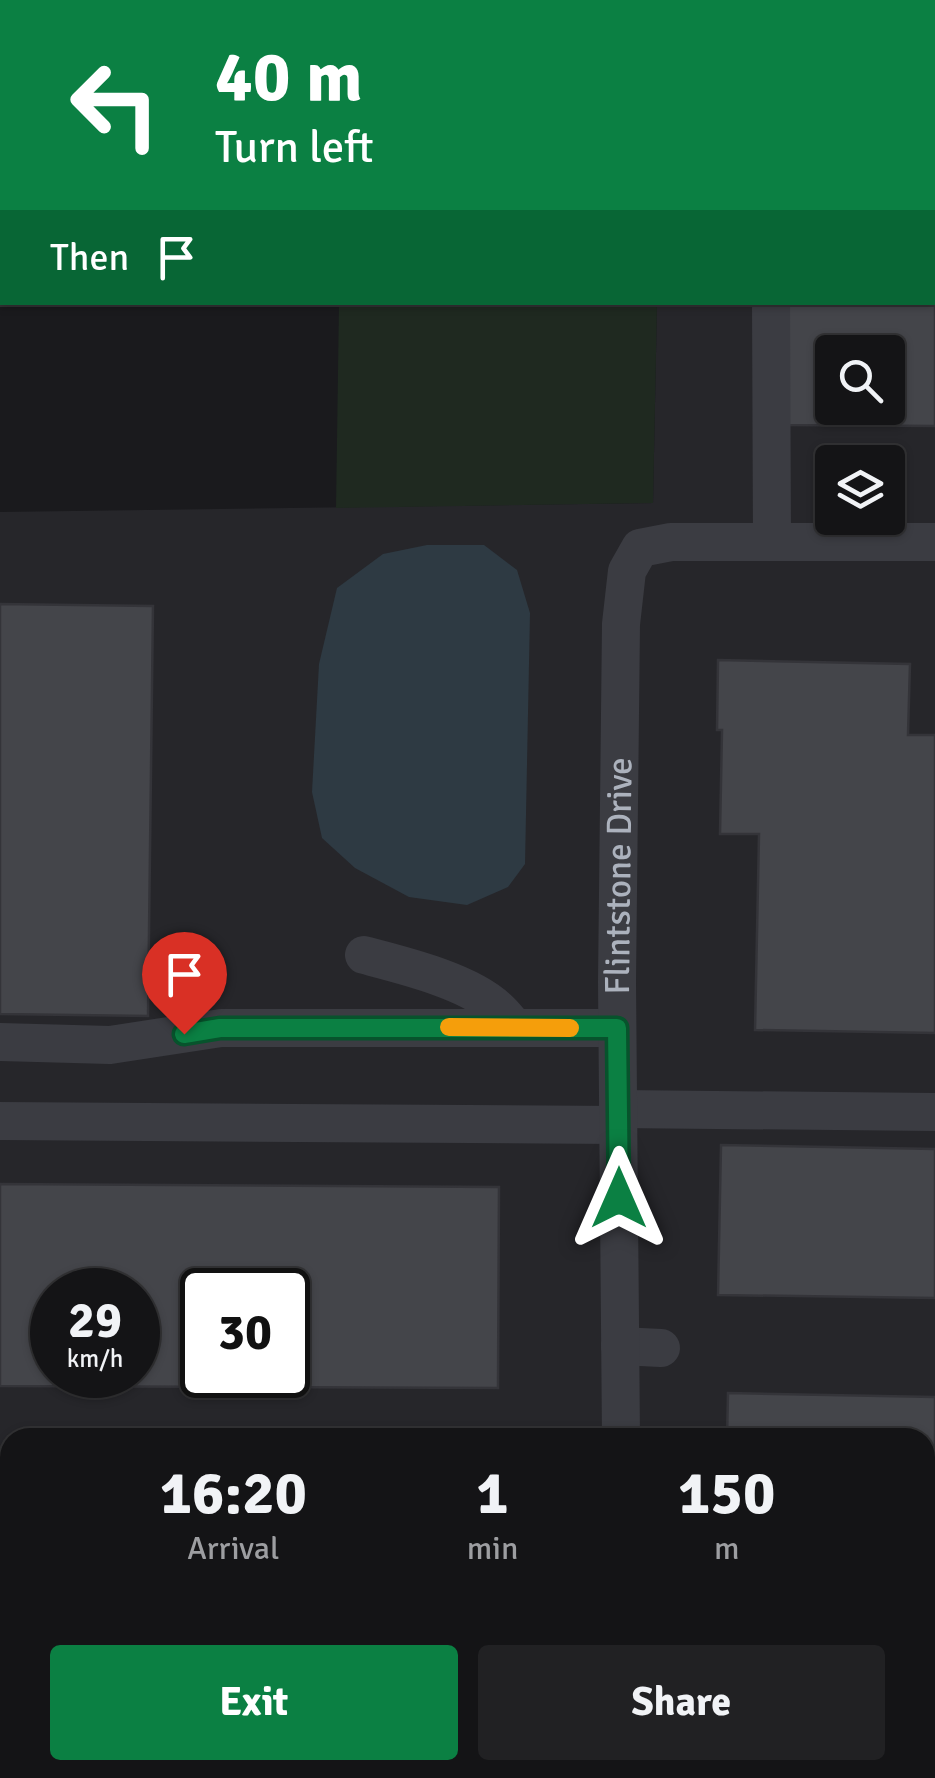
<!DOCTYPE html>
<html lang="en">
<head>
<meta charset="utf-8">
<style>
	:root { --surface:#141416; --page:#212123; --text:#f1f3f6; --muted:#9d9ea1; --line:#333335; --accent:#0b8043 }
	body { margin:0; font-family:Signika,sans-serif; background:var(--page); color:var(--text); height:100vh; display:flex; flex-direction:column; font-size:38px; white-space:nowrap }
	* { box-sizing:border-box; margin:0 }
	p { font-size:32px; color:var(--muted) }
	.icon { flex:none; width:55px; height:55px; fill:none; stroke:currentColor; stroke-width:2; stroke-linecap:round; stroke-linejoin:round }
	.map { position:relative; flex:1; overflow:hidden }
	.drawer { position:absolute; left:0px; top:1428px; width:935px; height:352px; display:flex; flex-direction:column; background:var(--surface); border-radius:30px 30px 0 0; box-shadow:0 2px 8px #0004,0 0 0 2px var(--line) }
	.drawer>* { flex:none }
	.banner { position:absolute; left:0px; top:0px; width:935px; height:305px; box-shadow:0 2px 8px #0004,0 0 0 2px var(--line); background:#0b8043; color:#fff; overflow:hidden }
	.fabs { position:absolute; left:815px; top:335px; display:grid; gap:20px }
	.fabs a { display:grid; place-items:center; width:90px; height:90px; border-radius:10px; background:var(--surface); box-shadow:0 2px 8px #0004,0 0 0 2px var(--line); font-size:50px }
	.speed { position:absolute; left:30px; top:1268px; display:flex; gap:20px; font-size:50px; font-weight:700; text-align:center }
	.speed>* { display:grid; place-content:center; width:130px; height:130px; border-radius:50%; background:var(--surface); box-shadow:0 2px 8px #0004,0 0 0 2px var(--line); line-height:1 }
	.speed small { font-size:25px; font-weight:400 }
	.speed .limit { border:5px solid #111; border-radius:15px; background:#fff; color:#111 }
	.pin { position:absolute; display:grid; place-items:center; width:85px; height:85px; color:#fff; margin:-102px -42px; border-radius:50% 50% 50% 0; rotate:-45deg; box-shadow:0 0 10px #0007 }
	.pin .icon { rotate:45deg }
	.me { position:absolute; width:110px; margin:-55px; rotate:0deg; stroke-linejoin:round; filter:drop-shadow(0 0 8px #0008) }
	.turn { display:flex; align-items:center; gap:35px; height:210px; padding:0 50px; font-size:45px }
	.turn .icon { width:130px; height:130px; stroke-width:2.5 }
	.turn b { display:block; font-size:70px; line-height:85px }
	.then { display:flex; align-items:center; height:95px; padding:0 50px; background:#0003; gap:20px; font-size:38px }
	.eta { display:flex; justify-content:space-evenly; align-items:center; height:170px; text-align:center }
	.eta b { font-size:60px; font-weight:700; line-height:70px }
	.button { display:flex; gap:20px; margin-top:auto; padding:20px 50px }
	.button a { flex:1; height:115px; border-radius:10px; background:var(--accent); color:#fff; font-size:40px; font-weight:700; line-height:115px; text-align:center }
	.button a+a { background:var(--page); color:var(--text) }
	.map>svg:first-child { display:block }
</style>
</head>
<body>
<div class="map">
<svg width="935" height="1778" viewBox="0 0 935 1778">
	<rect width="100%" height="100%" fill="#1a1a1d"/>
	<!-- built -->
	<path fill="#26262a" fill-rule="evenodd" d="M932,147H935V1778H0V512L653,503L657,303L932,302ZM832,352H888V408H832ZM832,462H888V518H832ZM52,1290H138V1375H52ZM202,1290H288V1375H202ZM10,1438H925V1770H10Z"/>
	<!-- green -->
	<path fill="#1f2920" d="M339,303H657L653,503L336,508Z"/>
	<!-- water -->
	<path fill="#2e3a43" d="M427,545H484L517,570L530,613L525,864L508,887L467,905L409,897L355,868L322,838L312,792L319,664L337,588L383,554Z"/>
	<!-- building -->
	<path fill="#44454a" stroke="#343439" stroke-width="2.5" fill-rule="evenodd" d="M5,0L13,2H2V52L0,50V5Z
		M932,199H935V426L788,425V302H932ZM832,352H888V408H832Z
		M2,228V280L0,282V230Z
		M0,604L153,606L148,1016L0,1014Z
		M718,660L910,664L908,735H935V1033L755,1030L759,834H720L722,730H717Z
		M721,1145L935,1149V1298L718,1295Z
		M0,1184L499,1187L498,1388L0,1386ZM52,1290H138V1375H52ZM202,1290H288V1375H202Z
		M728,1393L935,1397V1498L925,1497V1438H727Z
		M925,1594H935V1698H925Z
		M0,1662H10V1770H493V1778H0Z"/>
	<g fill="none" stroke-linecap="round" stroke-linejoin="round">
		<!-- minor -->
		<g stroke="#3b3c42" stroke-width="38">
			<path d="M210,0V2"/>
			<path d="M0,138L2,139"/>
			<path d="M771,302L772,542"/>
			<path d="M364,955C402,965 469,981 498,1009C504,1014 509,1021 514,1027"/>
			<path d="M0,1042L110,1045L221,1028H617"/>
			<path d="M618,1109L935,1112"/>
			<path d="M0,1121L618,1125"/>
			<path d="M620,1346L661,1348"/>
			<path id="s1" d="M621,1438L617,982L621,624L627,571L640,548L671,542H935"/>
			<path d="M925,1550L935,1551"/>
			<path d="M0,1573H10"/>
			<path d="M618,1778V1770"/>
		</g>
	</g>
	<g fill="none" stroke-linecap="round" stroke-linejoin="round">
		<defs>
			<path id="route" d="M184,1034L220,1028H617L619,1198"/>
		</defs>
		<!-- route casing -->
		<use href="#route" stroke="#07532c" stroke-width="25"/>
		<!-- route -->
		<use href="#route" stroke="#0b8043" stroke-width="18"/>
		<!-- slow -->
		<path stroke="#f59e0b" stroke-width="18" d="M449,1027L570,1028"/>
	</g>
	<g text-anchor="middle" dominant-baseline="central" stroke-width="8" stroke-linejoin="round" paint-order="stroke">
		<!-- street labels -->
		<g font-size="35" fill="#acb2bd" stroke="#151518">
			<text stroke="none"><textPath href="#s1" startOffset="562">Flintstone Drive</textPath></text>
		</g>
	</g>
</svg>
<div class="fabs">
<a><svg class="icon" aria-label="search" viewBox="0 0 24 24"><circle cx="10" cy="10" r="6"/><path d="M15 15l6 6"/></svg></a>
<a><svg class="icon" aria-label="layers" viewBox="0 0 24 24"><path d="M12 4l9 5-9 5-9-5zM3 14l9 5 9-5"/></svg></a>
</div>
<div class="speed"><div>29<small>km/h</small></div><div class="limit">30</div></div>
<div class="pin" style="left:184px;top:1034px;background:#d93025"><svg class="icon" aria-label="arrive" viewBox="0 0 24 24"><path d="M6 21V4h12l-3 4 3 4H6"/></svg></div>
<svg class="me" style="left:619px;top:1198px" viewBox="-20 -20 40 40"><path d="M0-17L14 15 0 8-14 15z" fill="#0b8043" stroke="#fff" stroke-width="4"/></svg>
<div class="banner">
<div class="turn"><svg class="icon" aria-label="left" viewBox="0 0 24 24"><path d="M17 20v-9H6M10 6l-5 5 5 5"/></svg><div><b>40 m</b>Turn left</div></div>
<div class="then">Then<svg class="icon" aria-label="arrive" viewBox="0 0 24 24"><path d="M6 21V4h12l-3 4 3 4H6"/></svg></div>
</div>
<section class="drawer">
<div class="eta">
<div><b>16:20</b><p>Arrival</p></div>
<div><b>1</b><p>min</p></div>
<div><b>150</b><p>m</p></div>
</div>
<div class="button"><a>Exit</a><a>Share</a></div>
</section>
</div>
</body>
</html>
